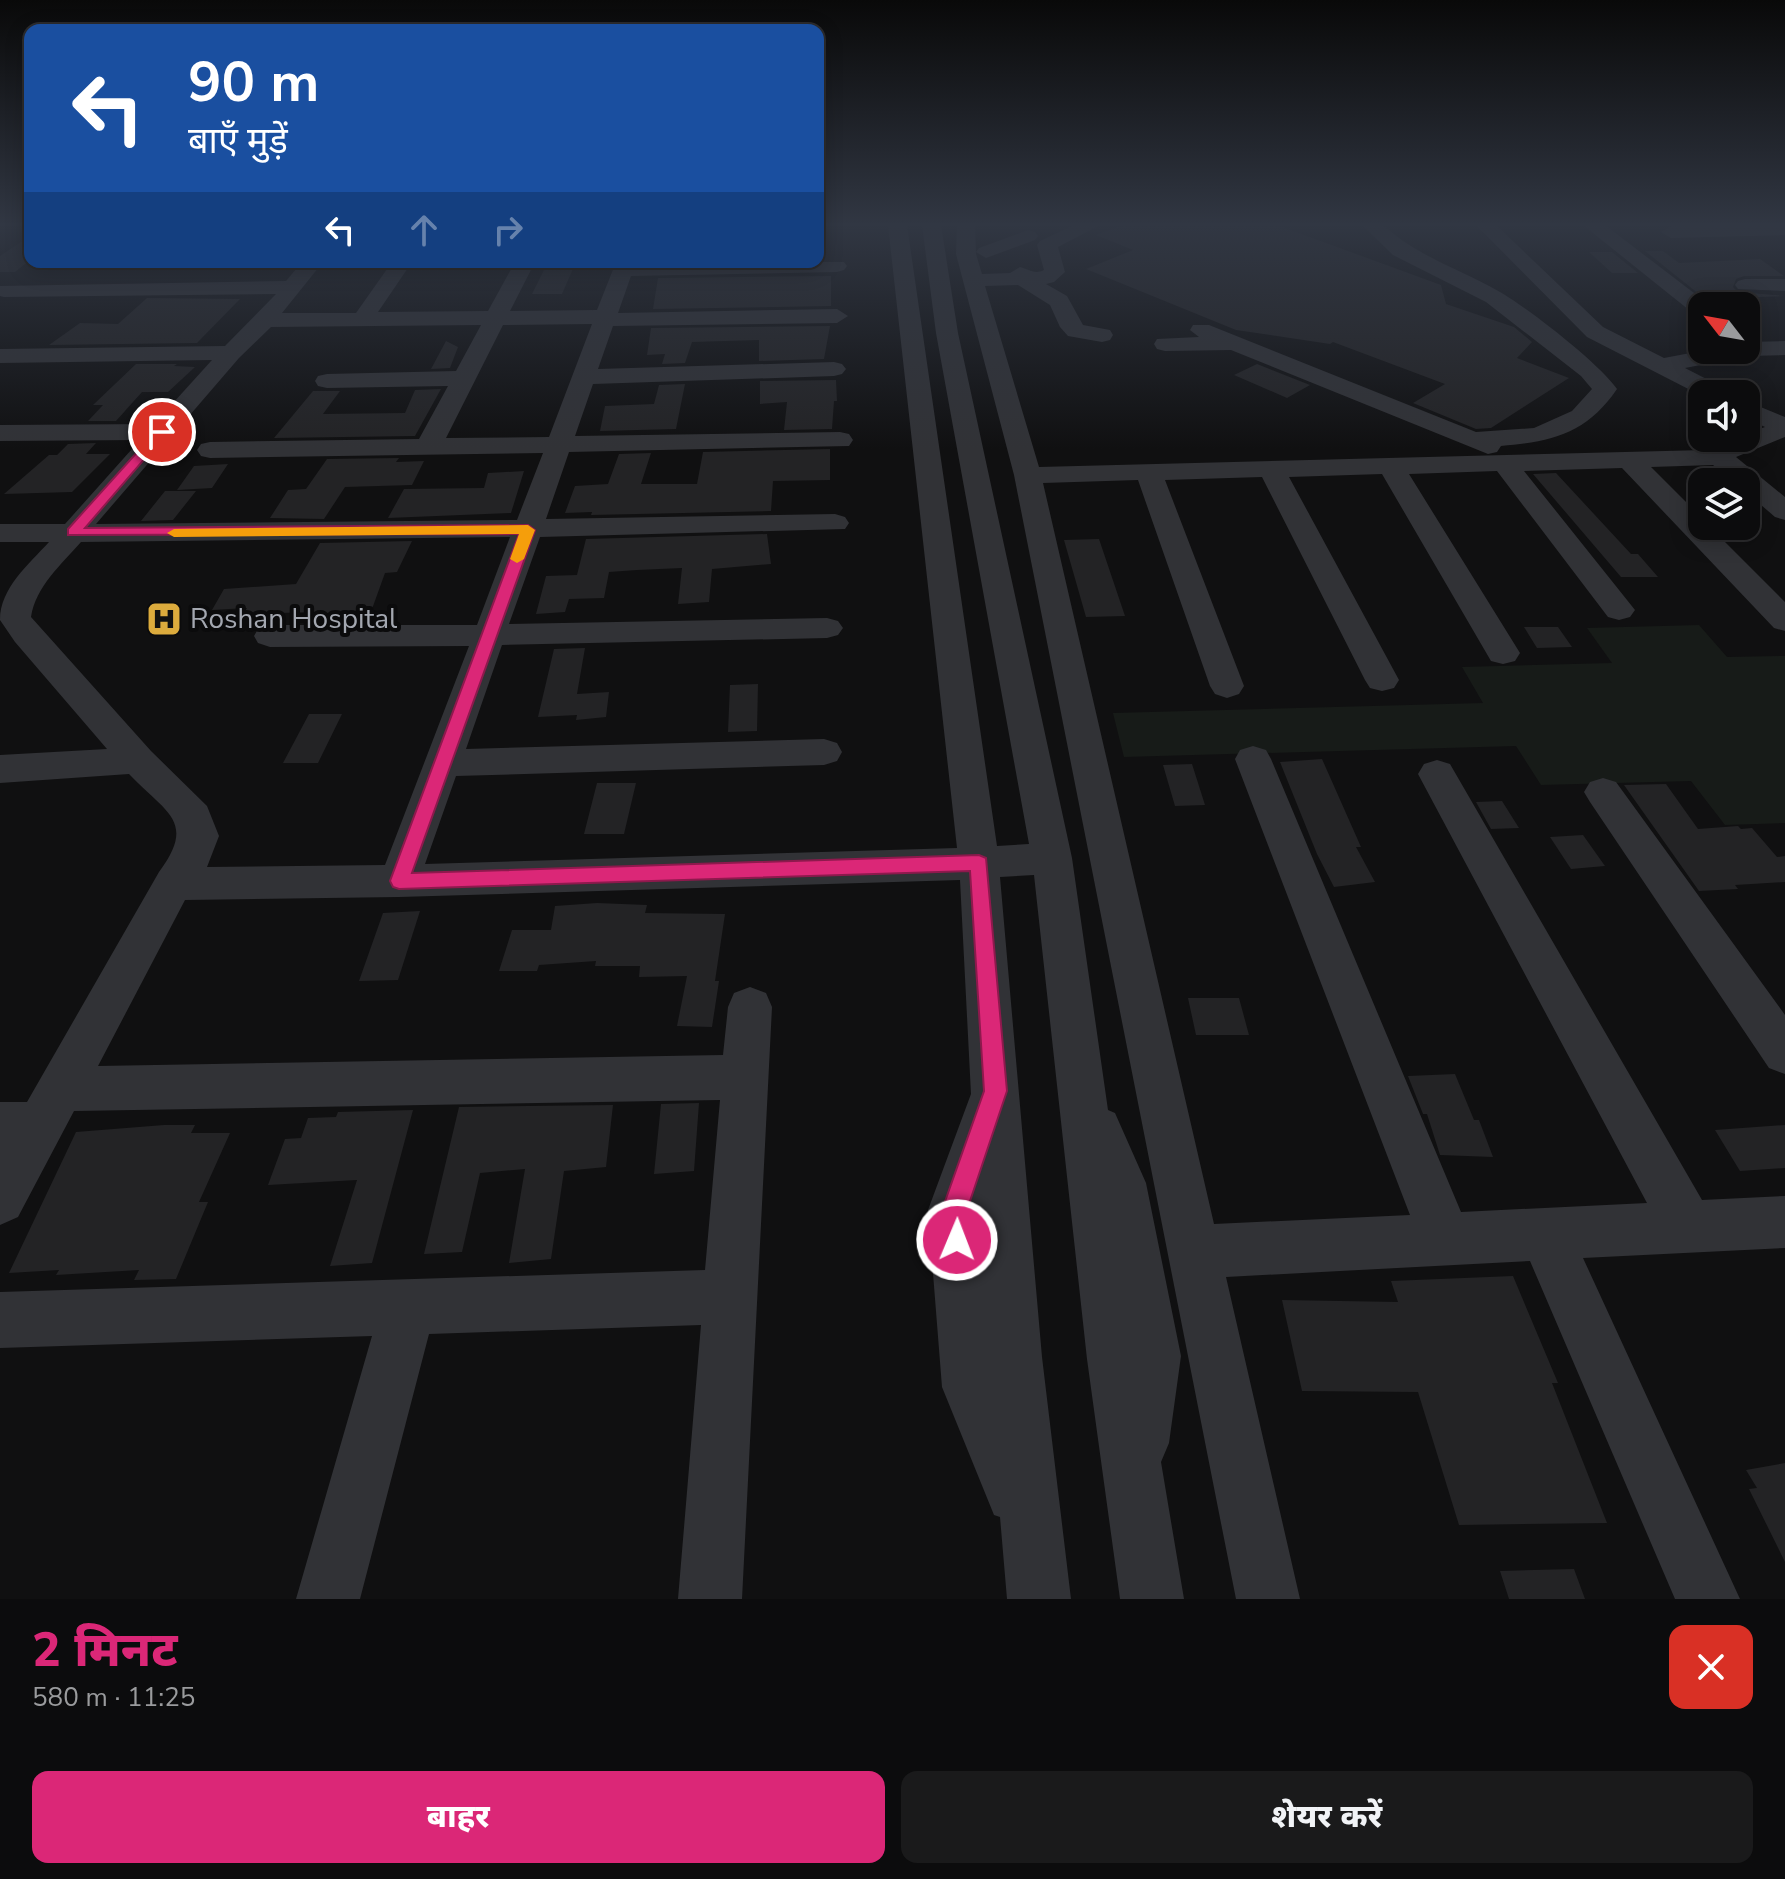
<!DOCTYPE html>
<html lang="hi">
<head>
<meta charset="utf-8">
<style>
	:root { --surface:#0c0c0d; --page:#1a1a1b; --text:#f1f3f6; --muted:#9a9b9d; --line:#2c2c2e; --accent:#db2777 }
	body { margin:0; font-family:"Nunito Sans","Noto Sans Devanagari",sans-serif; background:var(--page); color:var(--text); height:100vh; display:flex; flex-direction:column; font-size:30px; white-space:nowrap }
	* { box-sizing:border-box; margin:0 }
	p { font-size:26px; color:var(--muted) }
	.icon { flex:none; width:44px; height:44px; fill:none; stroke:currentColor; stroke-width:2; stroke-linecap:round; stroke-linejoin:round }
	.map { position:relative; height:1599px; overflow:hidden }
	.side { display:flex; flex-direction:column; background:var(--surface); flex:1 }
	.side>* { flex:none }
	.top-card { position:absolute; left:24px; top:24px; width:800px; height:244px; border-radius:16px; box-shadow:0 4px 20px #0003,0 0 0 2px var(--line); background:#1a4fa0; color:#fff; overflow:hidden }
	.needle { width:52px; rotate:301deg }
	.tools { position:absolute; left:1688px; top:292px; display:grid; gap:16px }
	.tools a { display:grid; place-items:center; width:72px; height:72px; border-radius:16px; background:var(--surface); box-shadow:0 4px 20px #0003,0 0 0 2px var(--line); font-size:40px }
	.pin { position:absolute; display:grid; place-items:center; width:68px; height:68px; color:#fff; margin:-34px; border:4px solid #fff; border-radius:50%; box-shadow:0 2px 8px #0007 }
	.me { position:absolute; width:88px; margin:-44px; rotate:1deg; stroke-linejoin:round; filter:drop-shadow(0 0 6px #0008) }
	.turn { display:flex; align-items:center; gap:28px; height:168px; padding:0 32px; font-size:36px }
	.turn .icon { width:104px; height:104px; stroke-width:2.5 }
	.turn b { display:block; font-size:56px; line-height:68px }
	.lanes { display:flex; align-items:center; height:76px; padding:0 32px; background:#0003; justify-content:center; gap:40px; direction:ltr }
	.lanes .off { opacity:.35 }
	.round { display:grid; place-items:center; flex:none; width:84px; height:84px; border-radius:16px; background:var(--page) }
	.headline { display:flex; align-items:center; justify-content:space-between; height:136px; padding:0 32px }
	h1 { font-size:48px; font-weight:800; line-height:60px; color:var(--accent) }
	.action { display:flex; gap:16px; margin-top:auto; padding:16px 32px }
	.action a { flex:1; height:92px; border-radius:16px; background:var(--accent); color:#fff; font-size:32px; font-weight:800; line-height:92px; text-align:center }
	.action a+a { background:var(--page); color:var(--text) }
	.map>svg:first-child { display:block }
</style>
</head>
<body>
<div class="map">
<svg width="1785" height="1599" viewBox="0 0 1785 1599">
	<rect width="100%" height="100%" fill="#101011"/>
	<!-- green -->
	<path fill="#171b18" d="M1699,625L1727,657L1785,656V823L1725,825L1691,781L1541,785L1516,746L1124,757L1113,713L1483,703L1462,667L1612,663L1587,628Z"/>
	<!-- building -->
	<path fill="#232325" d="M1123,225H1277L1441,285L1446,304L1514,327L1532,342L1517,358L1569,378L1491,428L1476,429L1413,403L1445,384L1333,342L1330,344L1236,330L1086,269L1133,250L1096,235Z
		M30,236V260L15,272H0V256Z
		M1645,251H1663L1679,263L1760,259L1784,276H1744L1736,279L1733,287L1738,292L1785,296L1734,298L1744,306H1714Z
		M1589,252H1612L1638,273H1612Z
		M548,262H576L562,294H532Z
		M831,276V306L653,309L658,278Z
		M147,298L240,299L197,343L49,345L80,323L118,324Z
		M830,326L824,359L759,361V340L692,342L685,363L662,364L665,354L647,355L651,328Z
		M446,341L458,347L450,368L431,369Z
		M136,364H177L174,366L195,367L168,392H142L116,421H88L103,405H93Z
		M1257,364L1310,385L1287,398L1234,375Z
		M836,380L837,401H834L832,429L784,430L787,402L760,404V381Z
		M685,384L676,429L600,431L605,406L654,404L659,385Z
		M441,389L415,436L274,438L313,391H340L323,414L405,413L415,390Z
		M96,443L86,454H110L72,492L4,494L49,455H57L68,444Z
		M830,449V480L773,481L771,511L591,515L592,512L565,513L575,486L608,484L619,454L651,453L641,484H697L703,452Z
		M399,458L396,462L424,461L412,485L345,487L324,519L270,518L288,490L306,489L327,459Z
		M228,464L212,488L177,490L194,466Z
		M524,471L511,513L388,518L404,489L484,488L488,473Z
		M1556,473L1631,554H1638L1658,577H1621L1533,474Z
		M165,491H196L173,520L141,521Z
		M767,534L771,564L712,569L709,602L678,604L682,568L637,570L609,572L604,598L569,599L565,612L536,614L546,576L577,575L586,539Z
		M1099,539L1125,616L1086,617L1064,540Z
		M412,541L397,572L385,573L372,609L312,615L313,612L243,614L247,608L212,610L224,589L296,584L320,543Z
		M1524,627H1558L1572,647L1537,648Z
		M585,648L577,694L609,692L606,717L576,720L577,715L538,717L554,649Z
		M758,684L757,731L728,732L730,685Z
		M309,714H342L318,763H283Z
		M1322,759L1361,847H1356L1375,882L1334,887L1317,854L1280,762Z
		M1192,764L1205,805L1175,806L1163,765Z
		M597,783H636L624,834H584Z
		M1666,784L1698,829L1738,826L1741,829L1752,828L1777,857L1785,856V882L1735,885L1738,889L1699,891L1624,785Z
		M1502,801L1519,828L1491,829L1476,802Z
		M1583,835L1605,866L1571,869L1550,837Z
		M597,903L647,905L645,913L725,914L715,981H719L712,1027L677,1026L687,976L639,977L640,966H595L596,961L539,965L537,971H499L512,930H551L555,906Z
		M420,911L398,980L359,981L383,913Z
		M1188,998H1239L1249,1035H1196Z
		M1455,1074L1474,1120H1479L1493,1157L1440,1155L1427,1114H1423L1408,1076Z
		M699,1103L694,1171L654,1174L661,1104Z
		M613,1105L606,1167L564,1171L551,1259L509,1263L525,1169L480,1173L462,1252L424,1254L459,1107Z
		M413,1110L372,1263L330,1266L357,1180L268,1185L285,1139L301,1138L308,1118L336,1117L338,1112Z
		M164,1125H195L191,1133H230L199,1202H208L176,1279L134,1280L139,1270L56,1275L59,1270L9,1273L76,1132Z
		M1785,1125V1168L1740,1171L1715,1130Z
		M1513,1276L1558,1383H1552L1607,1523L1459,1525L1418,1392L1302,1391L1282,1300L1398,1302L1391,1281Z
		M1785,1463V1562L1749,1489L1757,1488L1746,1470Z
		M1574,1569L1585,1599H1509L1500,1571Z"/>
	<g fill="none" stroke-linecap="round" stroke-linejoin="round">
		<!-- minor -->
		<path fill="#313236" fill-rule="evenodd" d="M888,225H907L997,846L1029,844L936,333L922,225H941L958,333L1072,858L1108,1110L1115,1113L1146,1183L1181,1356L1169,1443L1161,1462L1184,1599H1120L1087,1359L1034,875L1000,877L1042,1357L1071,1599H1007L1000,1517L994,1515L942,1387L928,1210L971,1094L960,880L399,897L185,900L98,1066L723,1055L728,1007L734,993L750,987L766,993L772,1007L742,1599H678L701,1325L429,1334L360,1599H296L372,1336L0,1348V1292L705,1270L720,1100L74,1111L18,1217L0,1225V1102H27L159,872C197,821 166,813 129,774L0,783V755L107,749L15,642L0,620C0,588 29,564 49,542H0V524H65L140,440L0,441V425L154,424L212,360L0,363V349L225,346L276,294L4,297L0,296V286L286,281L302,262H323L282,313H356L392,262H412L378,312L488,311L515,262H535L510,311L597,310L616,262H844L847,266L844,270L837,272L631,276L618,313L837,309L848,316L837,323L613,326L598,369L834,362L842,364L846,369L842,374L834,376L593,384L575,436L840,432L849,434L853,440L849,446L569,452L546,519L835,514L845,517L849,523L845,529L540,537L509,624L827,618L838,621L843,628L838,635L827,638L502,645L466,749L824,739L837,743L842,752L837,761L824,765L456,776L425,864L957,848ZM592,324L549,437L446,438L503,325ZM481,325L456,371L327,374L318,376L315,381L318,386L327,388L448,386L419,439L210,442L201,444L197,450L201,456L210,458L543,453L517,520L96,524L239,358L271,327ZM510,537L477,625H270L258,629L254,636L258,643L270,647L469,646L385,865L207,867L219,836L207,806L151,751L31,617C36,586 61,565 81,542Z
			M957,225H975L976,254L982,274L1010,273L1020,267C1029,269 1034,275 1044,270L1037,245L1040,241L1074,225H1100L1058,247L1065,272L1054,282L1046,284L1067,296L1083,325L1110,330L1113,335L1110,340L1102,342L1068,336L1060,327L1050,305L1018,285L985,286L1039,467L1705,450L1736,438H1746V434L1765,427L1746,418V401L1785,417V437L1736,457L1785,497V520L1775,517L1746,492V482H1734L1713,465L1651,467L1702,518V526H1709L1785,602V631L1774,628L1622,468L1524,471L1635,610L1630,617L1619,620L1608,617L1497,471L1409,474L1520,653L1515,661L1503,664L1491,661L1382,474L1289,477L1399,680L1394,688L1382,691L1370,688L1365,680L1262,477L1165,480L1244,686L1239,694L1227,698L1215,694L1210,686L1138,480L1043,483L1214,1224L1410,1215L1235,759L1240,750L1253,746L1266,750L1271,759L1461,1212L1647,1203L1418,774L1424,764L1437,760L1450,764L1702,1200L1785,1196V1248L1583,1258L1740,1599H1675L1530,1261L1226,1277L1300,1599H1236L1014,475L956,254Z
			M1362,225H1383C1420,258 1458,268 1500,292C1528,308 1599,363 1617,389C1587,433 1552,442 1501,446L1497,452L1488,454L1231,350L1165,351L1157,349L1154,344L1157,339L1199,337L1190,330L1193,325H1209L1476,432L1534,428L1572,411L1592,389L1581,376L1486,302L1393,255Z
			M1476,225H1496L1603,327L1664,358L1706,350H1746V342L1785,341V355L1747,356L1685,368L1726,389L1729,394L1702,396L1587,337Z
			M1583,225H1605L1711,306H1702V316L1694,314Z
			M1785,225V235L1671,238L1661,232L1671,226Z
			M1028,230L1035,232L1038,236L1035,240L986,258L976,252L979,248Z
			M1745,279H1785V291L1738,289L1735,285L1738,281Z
			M1603,778L1616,782L1785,1015V1074L1769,1068L1590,802L1584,792L1590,782Z"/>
	</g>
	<!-- sky -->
	<linearGradient id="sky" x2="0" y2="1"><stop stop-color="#090909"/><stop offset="0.5" stop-color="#313743"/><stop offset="1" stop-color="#313743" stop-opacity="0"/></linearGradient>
	<rect width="1785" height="449" fill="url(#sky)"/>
	<!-- route -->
	<path fill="#db2777" stroke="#8e194d" stroke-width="2" d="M162,428L166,429V434L85,528L528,525L535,530L412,873L979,855L986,858L1007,1091L967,1210L970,1240L966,1249L957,1252L948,1249L942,1210L984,1091L970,871L399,889L393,887L390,881L519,534L68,535V529L158,429Z"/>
	<!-- slow -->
	<path fill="#f59e0b" d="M528,525L535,530L524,559L517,563L510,559L519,534L174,537L167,533L174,529Z"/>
	<!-- icons -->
	<defs>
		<symbol id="hospital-square" viewBox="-11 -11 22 22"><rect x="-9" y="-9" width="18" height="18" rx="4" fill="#dcab3d" stroke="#0b0b0c"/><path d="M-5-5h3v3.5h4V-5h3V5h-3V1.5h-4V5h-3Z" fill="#111"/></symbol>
	</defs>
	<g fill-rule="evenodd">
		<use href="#hospital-square" x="144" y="599" width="40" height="40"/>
	</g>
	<g text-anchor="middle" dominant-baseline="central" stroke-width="8" stroke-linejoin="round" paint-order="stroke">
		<!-- poi labels -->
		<g font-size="28" fill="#a3a7b0" stroke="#0b0b0c" text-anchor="start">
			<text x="190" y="619">Roshan Hospital</text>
		</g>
	</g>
</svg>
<div class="tools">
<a><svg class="needle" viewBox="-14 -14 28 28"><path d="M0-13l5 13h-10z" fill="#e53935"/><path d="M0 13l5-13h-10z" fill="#9a9b9d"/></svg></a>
<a><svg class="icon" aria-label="sound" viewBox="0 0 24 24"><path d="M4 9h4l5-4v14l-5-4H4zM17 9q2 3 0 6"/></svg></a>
<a><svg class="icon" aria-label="layers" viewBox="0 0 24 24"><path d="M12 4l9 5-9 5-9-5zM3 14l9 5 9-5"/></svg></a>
</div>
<div class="pin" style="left:162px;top:432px;background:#d93025"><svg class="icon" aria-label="arrive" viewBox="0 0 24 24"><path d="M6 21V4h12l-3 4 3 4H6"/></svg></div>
<svg class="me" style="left:957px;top:1240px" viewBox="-20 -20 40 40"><circle r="17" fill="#db2777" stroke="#fff" stroke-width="3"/><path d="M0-11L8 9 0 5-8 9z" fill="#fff"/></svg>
<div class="top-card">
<div class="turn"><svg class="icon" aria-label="left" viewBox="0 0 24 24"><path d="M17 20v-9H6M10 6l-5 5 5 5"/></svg><div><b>90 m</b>बाएँ मुड़ें</div></div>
<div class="lanes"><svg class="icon" aria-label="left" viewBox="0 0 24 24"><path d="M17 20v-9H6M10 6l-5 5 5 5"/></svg><svg class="icon off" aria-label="ahead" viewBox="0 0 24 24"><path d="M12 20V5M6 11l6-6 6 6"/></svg><svg class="icon off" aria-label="right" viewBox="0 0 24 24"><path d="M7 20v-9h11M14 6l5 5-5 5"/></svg></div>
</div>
</div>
<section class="side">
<div class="headline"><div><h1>2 मिनट</h1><p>580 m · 11:25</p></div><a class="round" style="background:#d93025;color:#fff"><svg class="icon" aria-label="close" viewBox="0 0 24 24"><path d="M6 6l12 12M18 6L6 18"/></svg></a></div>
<div class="action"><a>बाहर</a><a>शेयर करें</a></div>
</section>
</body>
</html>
